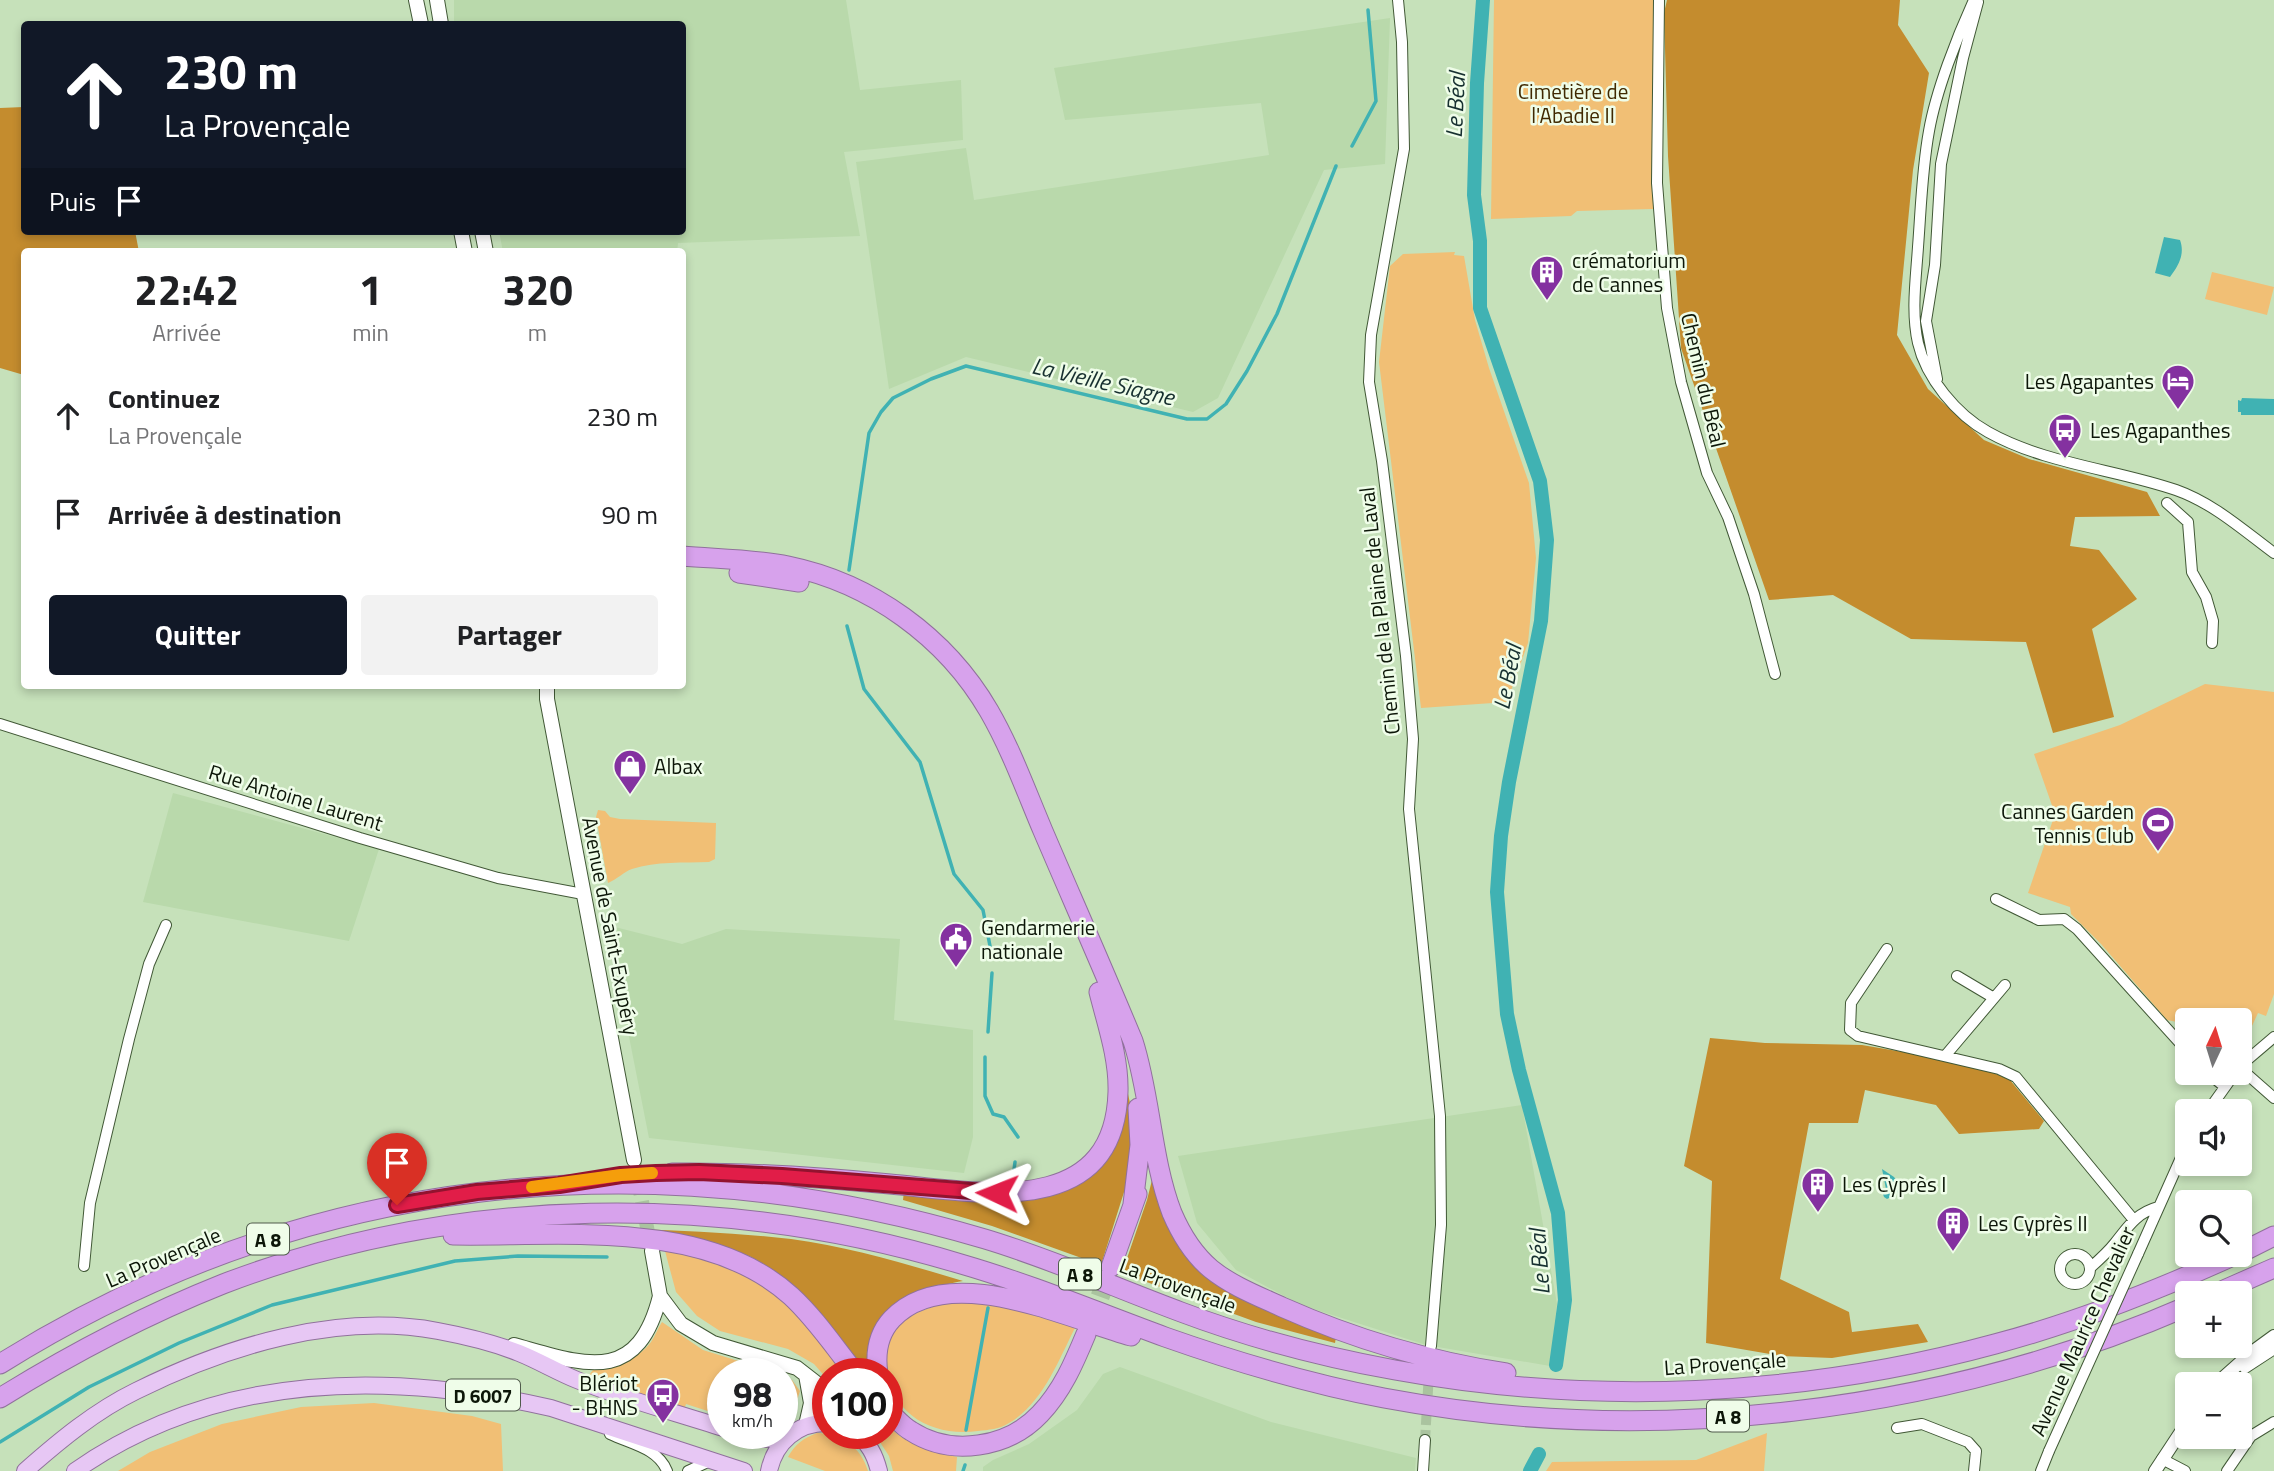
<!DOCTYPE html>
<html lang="fr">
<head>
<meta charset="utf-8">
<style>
	:root { --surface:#fff; --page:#f2f2f2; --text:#202124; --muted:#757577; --accent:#111827 }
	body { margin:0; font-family:"Titillium Web",sans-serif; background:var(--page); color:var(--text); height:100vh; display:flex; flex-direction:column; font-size:26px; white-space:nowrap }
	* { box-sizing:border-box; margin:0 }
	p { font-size:23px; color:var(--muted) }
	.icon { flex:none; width:38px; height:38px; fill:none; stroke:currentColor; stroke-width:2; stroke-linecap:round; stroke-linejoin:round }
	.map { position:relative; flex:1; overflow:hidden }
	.side { position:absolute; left:21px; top:248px; width:665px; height:441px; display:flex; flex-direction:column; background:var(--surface); border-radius:7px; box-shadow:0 4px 10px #0003 }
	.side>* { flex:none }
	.top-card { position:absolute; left:21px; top:21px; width:665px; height:214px; border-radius:7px; box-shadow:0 4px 10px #0003; background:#111827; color:#fff; overflow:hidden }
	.needle { width:46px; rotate:4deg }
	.tools { position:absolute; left:2175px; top:1008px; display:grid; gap:14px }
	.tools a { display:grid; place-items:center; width:77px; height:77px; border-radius:7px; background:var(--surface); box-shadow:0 4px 10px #0003; font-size:35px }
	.speed { position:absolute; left:707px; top:1358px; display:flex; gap:14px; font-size:35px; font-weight:700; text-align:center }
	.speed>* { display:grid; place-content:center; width:91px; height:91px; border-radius:50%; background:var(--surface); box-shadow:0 4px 10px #0003; line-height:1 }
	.speed small { font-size:18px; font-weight:400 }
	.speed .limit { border:10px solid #d22; background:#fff; color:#111 }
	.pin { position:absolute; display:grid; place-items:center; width:60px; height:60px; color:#fff; margin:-72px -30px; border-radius:50% 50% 50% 0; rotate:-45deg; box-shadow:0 0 7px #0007 }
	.pin .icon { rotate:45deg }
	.me { position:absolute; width:77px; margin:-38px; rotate:272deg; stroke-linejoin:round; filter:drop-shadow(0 0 5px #0008) }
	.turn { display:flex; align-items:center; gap:24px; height:147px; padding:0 28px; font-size:32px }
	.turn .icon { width:91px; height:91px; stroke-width:2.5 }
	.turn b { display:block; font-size:49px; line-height:60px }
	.then { display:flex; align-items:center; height:66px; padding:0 28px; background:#0003; gap:14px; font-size:26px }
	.eta { display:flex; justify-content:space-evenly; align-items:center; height:119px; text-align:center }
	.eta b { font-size:42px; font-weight:700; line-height:49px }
	.primary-button { display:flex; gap:14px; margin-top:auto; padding:14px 28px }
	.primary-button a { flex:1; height:80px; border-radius:7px; background:var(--accent); color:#fff; font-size:28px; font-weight:700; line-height:80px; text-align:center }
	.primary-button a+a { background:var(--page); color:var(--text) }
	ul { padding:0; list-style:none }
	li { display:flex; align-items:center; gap:21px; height:98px; padding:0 28px }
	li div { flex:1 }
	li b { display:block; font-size:26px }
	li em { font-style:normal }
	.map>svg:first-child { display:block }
</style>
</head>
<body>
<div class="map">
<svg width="2274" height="1471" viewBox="0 0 2274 1471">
	<rect width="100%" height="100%" fill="#c6e1ba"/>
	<!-- built -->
	<path fill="#b9d9ab" d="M454,0H846L860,90L961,80L963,140L844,152L860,236L678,243L677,252H503L499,231H682V24H454Z
		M1390,18L1385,164L1324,170L1218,398L1193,412L966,357L889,389L856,162L966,148L974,200L1269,155L1261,103L1065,120L1054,68Z
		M173,793L379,849L349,941L143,902Z
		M607,925L682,944L726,929L900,939L894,1020L973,1030V1137L964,1173L649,1138Z
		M1522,1105L1557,1304L1550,1366L1426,1345L1301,1305L1236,1270L1197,1223L1178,1156Z
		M1120,1367L1271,1422L1416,1458L1415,1471H983V1467L993,1460L1029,1444L1077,1410L1103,1374Z"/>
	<!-- green -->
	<path fill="#f1bf75" d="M1494,0H1653V209L1577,211L1571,216L1491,219Z
		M1455,252L1454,255L1464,256L1475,320L1489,368L1529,483L1536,558L1528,643L1507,702L1421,708L1379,362L1390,266L1403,254Z
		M2212,272L2274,287L2267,315L2205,299Z
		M2205,684L2274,692V994L2266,1016L2258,1013L2252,1026L2209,1010L2204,1020H2188L2187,1024L2167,1020L2101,944L2071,914L2070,907L2028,893L2055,814L2034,754L2120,725Z
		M598,810L605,811L610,817L620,819L716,823L715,859L709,862C684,863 656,861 632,869C623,872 618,879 608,883L596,817Z
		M665,1251L699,1257L733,1266L788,1303L847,1374H828V1380L814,1364L788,1349L720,1331L697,1316L676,1292Z
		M944,1303H977L1007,1307L1075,1328C1058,1361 1043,1403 1009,1423C1000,1429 988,1430 978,1431C933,1437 891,1415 887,1367C885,1354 886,1342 893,1331C904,1315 927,1309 944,1303Z
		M662,1322L703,1350L780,1374H723V1416L686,1404L684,1410L591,1380L589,1375L593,1370C615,1365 636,1362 651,1342C655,1336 658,1328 662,1322Z
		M782,1375L792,1380L800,1391L794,1410L782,1420Z
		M374,1403L472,1416L501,1424L503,1471H118L150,1452L222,1424L301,1407Z
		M887,1424C904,1445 932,1451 957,1457L956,1471H893L889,1456L874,1433H887Z
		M817,1433C842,1434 861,1447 868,1471H825L788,1457C795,1444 804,1438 817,1433Z
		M1767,1433L1764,1471H1546L1552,1462L1696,1460Z"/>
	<!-- forest -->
	<path fill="#c48c2e" d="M1667,0H1900L1898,25L1929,73L1913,170L1897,335L1928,389L1984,440L2029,459L2147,492L2160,516L2075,517L2070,546L2099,550L2137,599L2092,629L2114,717L2053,733L2026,642L1911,639L1833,595L1769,600L1681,348L1668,156L1664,13Z
		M24,107V231H135L139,252H24V375L0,368V108Z
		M1710,1038L1765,1043L1862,1045L1973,1064L2010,1080L2044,1121L2039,1129L1959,1134L1936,1105L1865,1090L1858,1123H1809L1780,1279L1849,1312L1852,1332L1918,1324L1928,1342L1832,1358L1781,1356L1706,1343L1712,1181L1684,1166Z
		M1127,1089L1131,1108V1170L1101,1265L992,1226L903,1200L904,1191L1071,1188L1094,1172Z
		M1154,1172L1181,1247L1336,1337L1335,1343L1256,1322L1122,1273L1147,1200Z
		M636,1229C688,1231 740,1233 791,1239C850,1247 907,1264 963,1281C910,1290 861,1311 868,1374H862C831,1335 797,1279 751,1257C716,1240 674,1236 636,1229Z"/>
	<!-- water -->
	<path fill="#40b2b3" d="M2164,237L2180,240C2185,254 2179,265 2170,277L2155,273Z
		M2242,398L2274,399V415H2241V412H2238V400L2241,401Z
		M1882,1169L1894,1177L1905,1191L1892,1193L1891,1197L1887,1199L1884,1197L1883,1194L1886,1189Z"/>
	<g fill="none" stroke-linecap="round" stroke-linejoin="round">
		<!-- stream -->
		<path stroke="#40b2b3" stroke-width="3.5" d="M1352,146L1376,101L1368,10
			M849,570L869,433L881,412L893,398L931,379L966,366L1187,419H1207L1226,404L1247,371L1277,314L1336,166
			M847,626L864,689L920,762L954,874L983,910L990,946
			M988,1032L992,973
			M985,1057V1096L993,1114L1004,1117L1018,1137
			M1013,1178L1015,1162
			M966,1430L988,1308
			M0,1442L89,1387L179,1343L272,1305L455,1261L518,1256L607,1257
			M963,1471L965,1465"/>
		<!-- canal -->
		<path stroke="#40b2b3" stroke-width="14" d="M1483,0L1477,83L1474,195L1480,241V308L1540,481L1547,540L1541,621L1509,782L1501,836L1497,892L1507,1014L1519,1070L1558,1213L1565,1300L1556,1365
			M1530,1471L1539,1454"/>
		<!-- minor-tunnel -->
		<path stroke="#aac39f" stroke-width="10" stroke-dasharray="10 5" stroke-linecap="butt" d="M1425,1440L1429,1373"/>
		<!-- secondary-tunnel -->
		<path stroke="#aac39f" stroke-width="14" stroke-dasharray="14 7" stroke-linecap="butt" d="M634,1160L651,1248"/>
		<!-- motorway-tunnel -->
		<path stroke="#aac39f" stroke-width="19" stroke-dasharray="19 10" stroke-linecap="butt" d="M1090,1324L1111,1267"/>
		<defs>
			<path id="minor" d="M1398,0L1402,42L1404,149L1371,335L1369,382L1382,461L1406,656L1413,739L1409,809L1440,1116L1441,1225L1431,1346
				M1659,0L1657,183L1667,308L1681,382L1707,473L1728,517L1754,594L1775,674
				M1974,0C1957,37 1936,91 1929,131C1922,169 1921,208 1918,247C1916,278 1911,312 1918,343C1926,378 1957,415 1988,432C2045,464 2115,469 2176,490C2213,503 2243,530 2274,553
				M1937,379L1926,321L1935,265L1941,164L1963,58L1978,2
				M2167,503L2188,522L2192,572L2206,597L2213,621L2212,643
				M0,724L360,838L498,878L583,894
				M1996,899L2039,920L2064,919L2077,929L2188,1052
				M1887,949L1851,1003L1850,1030L1858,1036L1999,1069L2016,1077L2133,1219
				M1957,976L1994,998
				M1945,1056L2005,985
				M2240,1066L2274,1037
				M2240,1068L2274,1098
				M2208,1073L2225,1087
				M2208,1111L2235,1073
				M2138,1254L2188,1142
				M2060 1269a15 15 0 1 1 30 0a15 15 0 1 1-30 0Z
				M84,1266L90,1203L129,1039L149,964L166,925
				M2090,1268C2099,1260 2108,1252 2115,1243C2128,1227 2136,1213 2158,1207
				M1897,1428L1922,1424L1968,1442L1976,1451L1974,1471
				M610,1434C631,1444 658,1448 667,1471
				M2162,1459L2185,1471
				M688,1471L710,1461
				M1423,1471L1425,1440
				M2041,1471L2049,1451
				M2227,1471L2251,1436L2274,1422"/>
			<path id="tertiary" d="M2245,1367L2274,1348
				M2216,1384L2252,1352L2274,1336
				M2155,1471L2188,1421"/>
			<path id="secondary" d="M416,0L421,24
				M437,0L441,24
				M461,231L465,252
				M482,231L486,252
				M547,686V699L634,1160
				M652,1251L660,1296L681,1324L713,1343L797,1368L815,1382L828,1398
				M514,1345C583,1364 637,1387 660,1296
				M806,1375L811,1403L806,1425"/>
			<path id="primary" d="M739,1433L760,1439L786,1438
				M855,1433C869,1443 875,1455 879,1471
				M25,1471C59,1441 95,1411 136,1391C227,1346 337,1312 438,1331C465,1336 494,1343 519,1353C539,1361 557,1372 577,1380C624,1399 674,1412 723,1428
				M75,1471C216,1372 389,1371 551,1408L744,1471
				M769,1471C775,1442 798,1422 828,1423"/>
			<path id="motorway" d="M682,556C718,559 754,559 788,566C871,583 946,637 989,711C1011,749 1026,791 1043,831C1073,901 1104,971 1133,1041C1151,1097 1151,1158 1172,1213C1181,1234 1193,1254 1211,1269C1232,1286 1258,1296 1282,1307C1354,1339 1428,1361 1506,1373
				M739,573L799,582
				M672,1173C744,1172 818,1177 890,1184C977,1192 1114,1221 1118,1092C1119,1058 1107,1024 1099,992
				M1133,1204L1140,1145L1138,1108
				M453,1235C561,1237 705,1218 791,1296C816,1319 835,1348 856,1374
				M2240,1253L2274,1236
				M1111,1267L1137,1194
				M2217,1293L2274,1268
				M0,1364C304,1174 644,1138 985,1239C1052,1259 1116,1288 1181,1312C1250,1338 1323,1357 1395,1370C1592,1406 1801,1397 1995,1344C2078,1322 2158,1290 2235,1255
				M878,1374C875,1354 878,1334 892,1319C948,1260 1066,1318 1131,1336
				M0,1398C71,1354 145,1315 223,1284C458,1194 722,1192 961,1264C1030,1284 1097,1312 1165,1337C1236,1362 1310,1384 1384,1398C1650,1448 1939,1414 2188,1306
				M887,1410C895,1417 902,1426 911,1431C951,1457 1008,1448 1040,1414C1062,1391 1074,1363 1086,1334"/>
		</defs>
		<!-- minor casing -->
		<use href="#minor" stroke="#415836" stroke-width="12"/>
		<!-- tertiary casing -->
		<use href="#tertiary" stroke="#415836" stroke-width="14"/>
		<!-- secondary casing -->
		<use href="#secondary" stroke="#415836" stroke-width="16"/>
		<!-- primary casing -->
		<use href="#primary" stroke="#90719c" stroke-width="18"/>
		<!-- motorway casing -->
		<use href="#motorway" stroke="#90719c" stroke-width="21"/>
		<!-- minor -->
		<use href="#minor" stroke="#fff" stroke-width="10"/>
		<!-- tertiary -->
		<use href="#tertiary" stroke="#fff" stroke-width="12"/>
		<!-- secondary -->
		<use href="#secondary" stroke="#fff" stroke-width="14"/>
		<!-- primary -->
		<use href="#primary" stroke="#e7c7f4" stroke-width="16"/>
		<!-- motorway -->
		<use href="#motorway" stroke="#d7a2ec" stroke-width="19"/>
		<defs>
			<path id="minor-bridge" d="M2049,1451L2138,1254"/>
		</defs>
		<!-- minor-bridge casing -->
		<use href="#minor-bridge" stroke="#415836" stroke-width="12" stroke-linecap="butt"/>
		<!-- minor-bridge -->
		<use href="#minor-bridge" stroke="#fff" stroke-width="10"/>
	</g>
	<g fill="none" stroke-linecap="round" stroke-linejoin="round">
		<defs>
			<path id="route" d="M397,1205L477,1192L559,1185L621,1175L656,1173L699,1172L782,1176L997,1193"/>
		</defs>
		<!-- route casing -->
		<use href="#route" stroke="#92132f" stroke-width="18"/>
		<!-- route -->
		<use href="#route" stroke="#e11d48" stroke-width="12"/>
		<!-- slow -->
		<path stroke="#f59e0b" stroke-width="12" d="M532,1187L621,1175L652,1173"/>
	</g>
	<!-- icons -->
	<defs>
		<symbol id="building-pin" viewBox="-11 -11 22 30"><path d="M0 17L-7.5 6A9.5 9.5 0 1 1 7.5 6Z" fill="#8431a0" stroke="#effde9"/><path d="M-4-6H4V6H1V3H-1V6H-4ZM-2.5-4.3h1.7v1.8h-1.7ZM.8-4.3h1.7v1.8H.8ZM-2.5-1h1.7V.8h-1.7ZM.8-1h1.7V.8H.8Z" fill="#fff"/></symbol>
		<symbol id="hotel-pin" viewBox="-11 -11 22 30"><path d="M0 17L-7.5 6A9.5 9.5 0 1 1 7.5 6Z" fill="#8431a0" stroke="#effde9"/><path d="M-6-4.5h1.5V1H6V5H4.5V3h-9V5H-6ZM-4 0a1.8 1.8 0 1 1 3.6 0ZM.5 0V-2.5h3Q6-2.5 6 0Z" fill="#fff"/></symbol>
		<symbol id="bus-pin" viewBox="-11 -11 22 30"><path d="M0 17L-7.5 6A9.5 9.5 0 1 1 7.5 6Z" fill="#8431a0" stroke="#effde9"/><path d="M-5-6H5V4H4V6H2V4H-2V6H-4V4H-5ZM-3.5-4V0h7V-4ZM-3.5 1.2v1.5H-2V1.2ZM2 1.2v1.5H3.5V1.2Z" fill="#fff"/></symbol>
		<symbol id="shop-pin" viewBox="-11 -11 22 30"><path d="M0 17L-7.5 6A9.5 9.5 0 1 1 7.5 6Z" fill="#8431a0" stroke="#effde9"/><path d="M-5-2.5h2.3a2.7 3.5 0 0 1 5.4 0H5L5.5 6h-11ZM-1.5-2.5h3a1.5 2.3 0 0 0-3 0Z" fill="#fff"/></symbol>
		<symbol id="stadium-pin" viewBox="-11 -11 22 30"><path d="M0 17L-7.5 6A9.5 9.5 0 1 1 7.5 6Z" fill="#8431a0" stroke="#effde9"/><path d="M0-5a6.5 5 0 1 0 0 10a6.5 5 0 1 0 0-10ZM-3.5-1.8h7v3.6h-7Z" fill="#fff"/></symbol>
		<symbol id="civic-pin" viewBox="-11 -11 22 30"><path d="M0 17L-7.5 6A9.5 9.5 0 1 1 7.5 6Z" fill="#8431a0" stroke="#effde9"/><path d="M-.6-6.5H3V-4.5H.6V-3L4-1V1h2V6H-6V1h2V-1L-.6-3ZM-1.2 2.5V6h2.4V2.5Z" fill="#fff"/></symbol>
	</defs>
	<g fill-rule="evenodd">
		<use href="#building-pin" x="1528" y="253" width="38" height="52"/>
		<use href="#hotel-pin" x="2159" y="362" width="38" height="52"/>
		<use href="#bus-pin" x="2046" y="411" width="38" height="52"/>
		<use href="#shop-pin" x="611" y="747" width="38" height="52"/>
		<use href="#stadium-pin" x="2139" y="804" width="38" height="52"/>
		<use href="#civic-pin" x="937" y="920" width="38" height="52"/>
		<use href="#building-pin" x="1799" y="1165" width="38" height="52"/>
		<use href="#building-pin" x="1934" y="1204" width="38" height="52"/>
		<use href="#bus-pin" x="644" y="1376" width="38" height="52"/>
	</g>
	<g text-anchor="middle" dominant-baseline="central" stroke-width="5" stroke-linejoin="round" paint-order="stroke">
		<!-- shield labels -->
		<g fill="#effde9" stroke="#505b4c" stroke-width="2">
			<rect x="247" y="1223.5" width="42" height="31" rx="5"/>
			<rect x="1059" y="1258.5" width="42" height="31" rx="5"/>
			<rect x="446" y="1379.5" width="74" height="31" rx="5"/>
			<rect x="1707" y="1400.5" width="42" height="31" rx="5"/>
		</g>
		<g font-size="19" font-weight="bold" fill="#0c1608">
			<text x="268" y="1239">A 8</text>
			<text x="1080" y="1274">A 8</text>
			<text x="483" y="1395">D 6007</text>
			<text x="1728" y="1416">A 8</text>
		</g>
		<!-- park labels -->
		<g font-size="21" fill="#402901" stroke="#effde9">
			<text x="1573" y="91">Cimetière de<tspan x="1573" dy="24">l'Abadie II</tspan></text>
		</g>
		<!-- poi labels -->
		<g font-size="21" fill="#0c1608" stroke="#effde9" text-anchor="start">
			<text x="1572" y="260">crématorium<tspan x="1572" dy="24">de Cannes</tspan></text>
			<text x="2154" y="381" text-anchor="end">Les Agapantes</text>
			<text x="2090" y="430">Les Agapanthes</text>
			<text x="654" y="766">Albax</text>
			<text x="2134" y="811" text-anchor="end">Cannes Garden<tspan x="2134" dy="24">Tennis Club</tspan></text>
			<text x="981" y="927">Gendarmerie<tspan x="981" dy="24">nationale</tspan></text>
			<text x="1842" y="1184">Les Cyprès I</text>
			<text x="1978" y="1223">Les Cyprès II</text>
			<text x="638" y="1383" text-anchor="end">Blériot<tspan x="638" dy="24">- BHNS</tspan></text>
		</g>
		<!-- street labels -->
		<g font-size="21" fill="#0c1608" stroke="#effde9">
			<text transform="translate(1704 380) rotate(77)">Chemin du Béal</text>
			<text transform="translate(1379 611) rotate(-96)">Chemin de la Plaine de Laval</text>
			<text transform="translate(296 797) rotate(17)">Rue Antoine Laurent</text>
			<text transform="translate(611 926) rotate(79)">Avenue de Saint-Exupéry</text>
			<text transform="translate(163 1257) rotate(-23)">La Provençale</text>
			<text transform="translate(1178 1285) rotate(20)">La Provençale</text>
			<text transform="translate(2082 1331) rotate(-66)">Avenue Maurice Chevalier</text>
			<text transform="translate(1725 1363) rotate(-4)">La Provençale</text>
		</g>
		<!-- water labels -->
		<g font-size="23" font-style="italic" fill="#173030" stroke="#effde9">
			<text transform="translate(1455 105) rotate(-87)">Le Béal</text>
			<text transform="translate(1103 381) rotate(13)">La Vieille Siagne</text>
			<text transform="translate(1507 677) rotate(-79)">Le Béal</text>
			<text transform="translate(1539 1262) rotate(-94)">Le Béal</text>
		</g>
	</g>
</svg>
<div class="tools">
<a><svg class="needle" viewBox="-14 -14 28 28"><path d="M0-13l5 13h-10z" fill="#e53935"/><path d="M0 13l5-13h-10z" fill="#757577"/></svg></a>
<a><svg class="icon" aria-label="sound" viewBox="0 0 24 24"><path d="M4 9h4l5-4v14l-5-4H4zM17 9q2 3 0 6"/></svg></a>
<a><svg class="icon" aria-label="search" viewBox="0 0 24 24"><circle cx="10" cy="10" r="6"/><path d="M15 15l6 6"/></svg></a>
<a>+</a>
<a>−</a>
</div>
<div class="speed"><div>98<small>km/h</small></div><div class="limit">100</div></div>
<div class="pin" style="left:397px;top:1205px;background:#d93025"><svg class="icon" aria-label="arrive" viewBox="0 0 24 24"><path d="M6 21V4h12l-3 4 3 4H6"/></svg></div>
<svg class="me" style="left:997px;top:1193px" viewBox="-20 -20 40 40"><path d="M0-17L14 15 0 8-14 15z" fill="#e11d48" stroke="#fff" stroke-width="4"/></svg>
<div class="top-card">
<div class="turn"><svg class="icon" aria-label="ahead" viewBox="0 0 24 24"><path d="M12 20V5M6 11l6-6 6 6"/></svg><div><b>230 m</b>La Provençale</div></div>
<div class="then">Puis<svg class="icon" aria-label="arrive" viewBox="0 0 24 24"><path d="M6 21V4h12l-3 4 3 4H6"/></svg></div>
</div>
<section class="side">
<div class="eta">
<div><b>22:42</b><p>Arrivée</p></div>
<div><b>1</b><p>min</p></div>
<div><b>320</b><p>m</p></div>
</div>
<ul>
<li><svg class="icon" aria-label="ahead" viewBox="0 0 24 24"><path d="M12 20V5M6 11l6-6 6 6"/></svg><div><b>Continuez</b><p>La Provençale</p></div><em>230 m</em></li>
<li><svg class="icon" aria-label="arrive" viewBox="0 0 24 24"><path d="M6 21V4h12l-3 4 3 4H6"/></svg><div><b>Arrivée à destination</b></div><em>90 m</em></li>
</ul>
<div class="primary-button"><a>Quitter</a><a>Partager</a></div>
</section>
</div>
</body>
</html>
